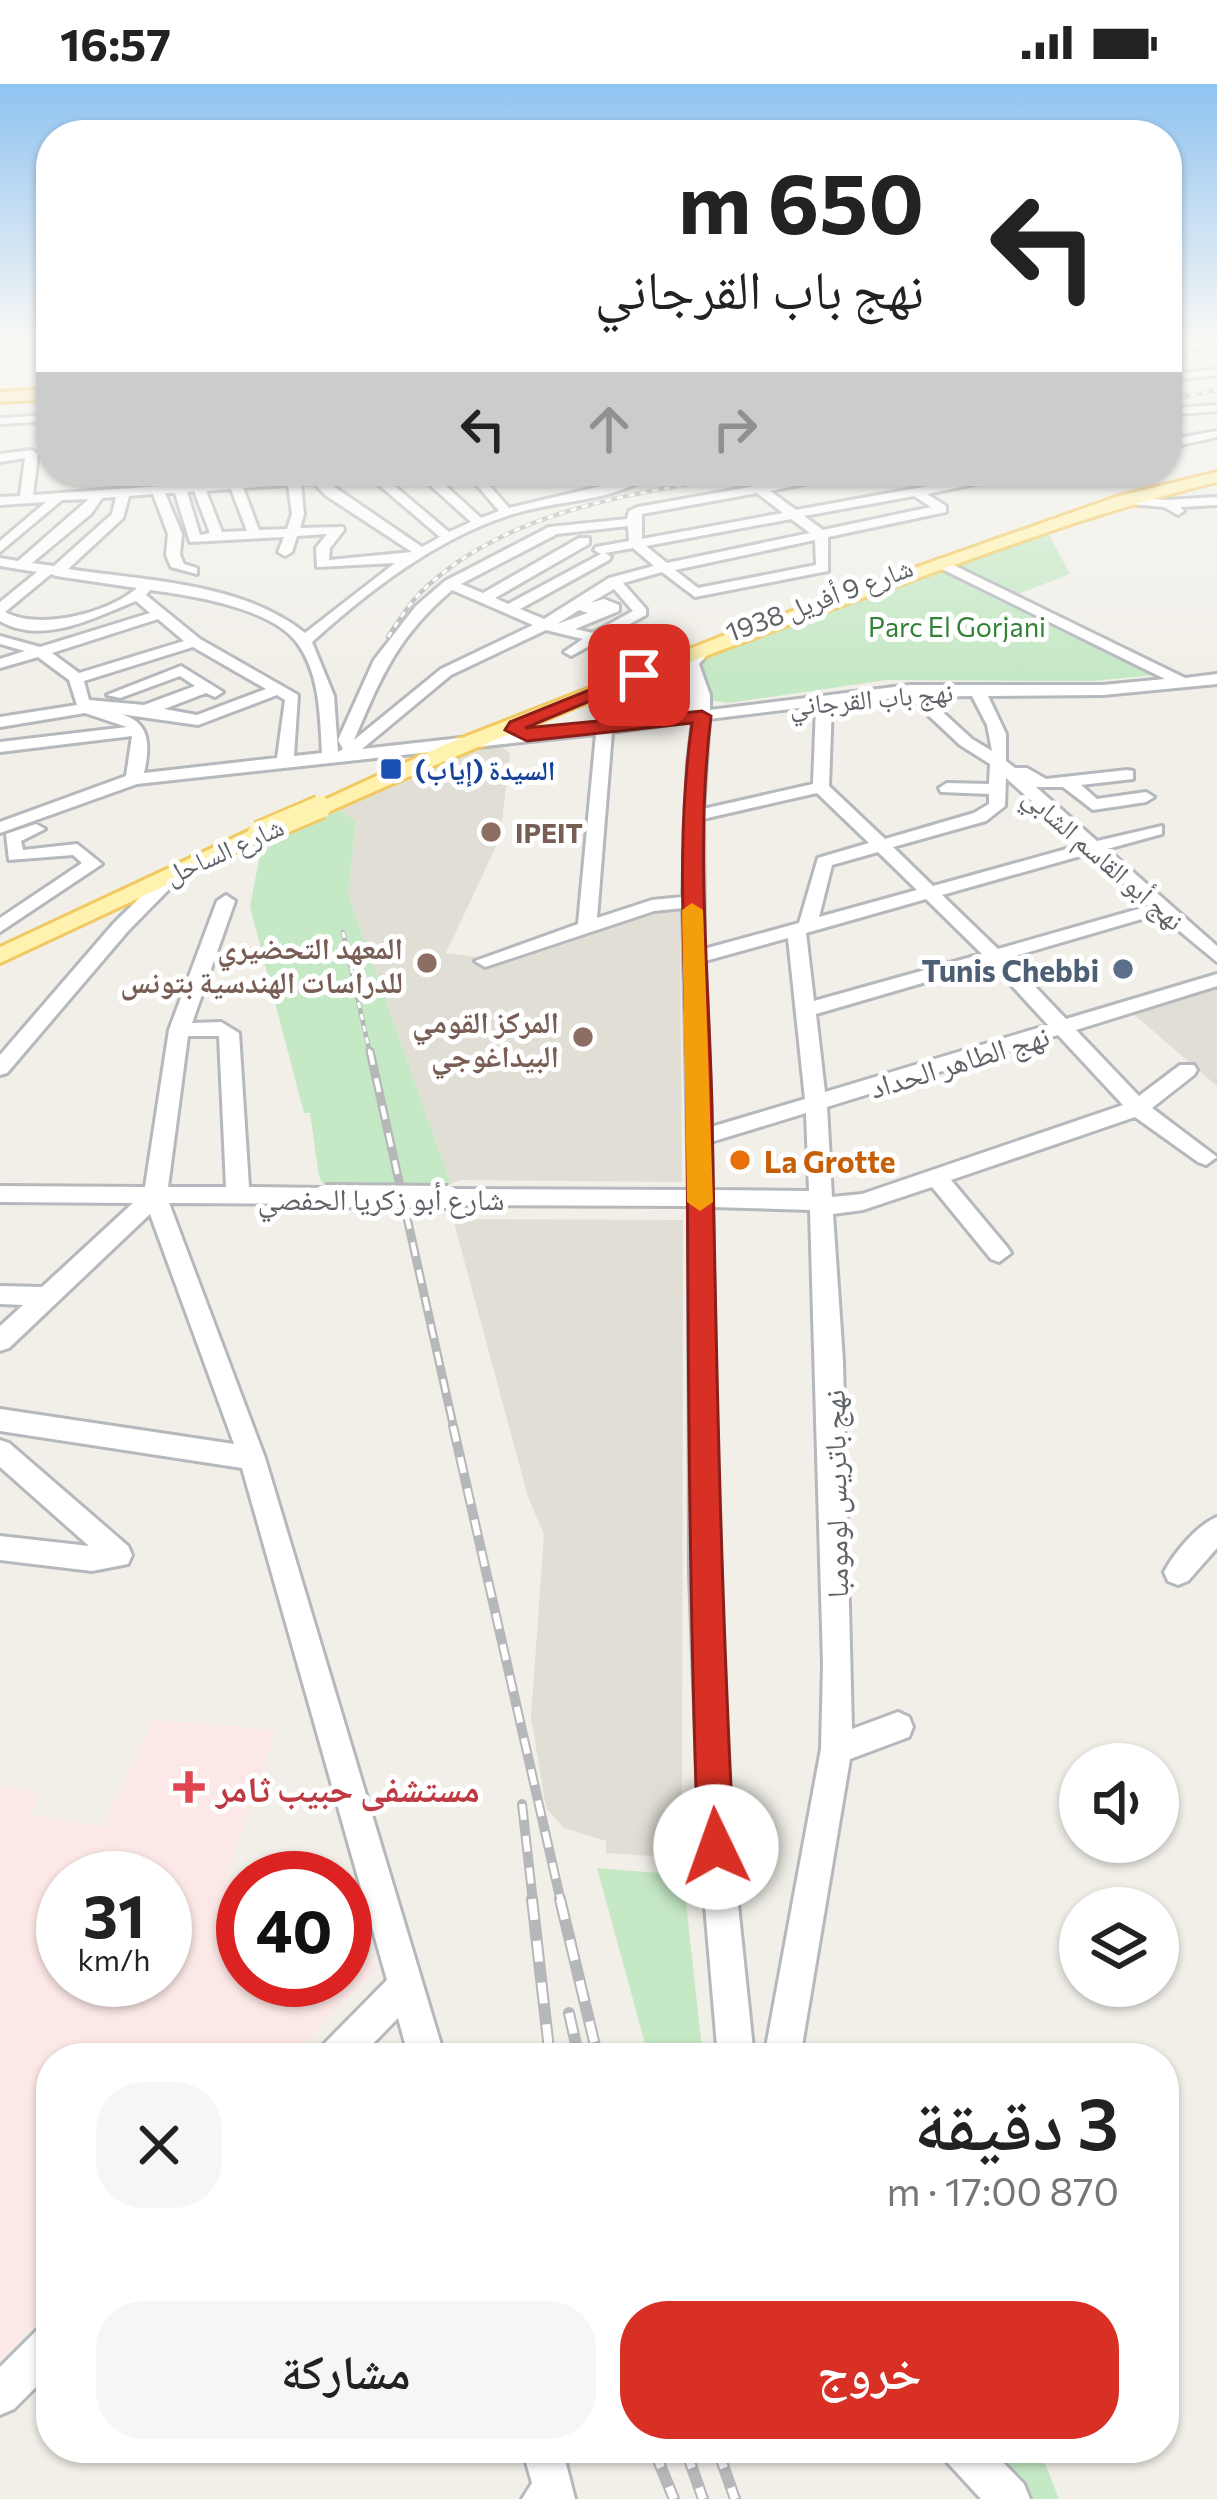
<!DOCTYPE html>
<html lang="ar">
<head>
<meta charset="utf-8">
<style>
	:root { --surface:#fff; --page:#f6f6f6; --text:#222; --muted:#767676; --accent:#d93025 }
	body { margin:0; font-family:Commissioner,"Noto Naskh Arabic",sans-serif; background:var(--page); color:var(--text); direction:rtl; height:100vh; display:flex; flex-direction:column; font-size:45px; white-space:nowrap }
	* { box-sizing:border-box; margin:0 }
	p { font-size:39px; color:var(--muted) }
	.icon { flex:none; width:66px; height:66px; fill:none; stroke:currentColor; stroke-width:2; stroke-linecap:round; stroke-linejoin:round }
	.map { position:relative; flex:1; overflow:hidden; direction:ltr }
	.drawer { position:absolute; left:36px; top:1959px; width:1143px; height:420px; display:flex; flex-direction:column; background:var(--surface); border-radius:48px; box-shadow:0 3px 9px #0004; direction:rtl }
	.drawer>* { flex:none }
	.hud { position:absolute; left:36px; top:36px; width:1146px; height:366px; border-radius:48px; box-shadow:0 3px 9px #0004; direction:rtl; background:#fff; color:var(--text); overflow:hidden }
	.buttons { position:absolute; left:1059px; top:1659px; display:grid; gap:24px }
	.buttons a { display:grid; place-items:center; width:120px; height:120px; border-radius:50%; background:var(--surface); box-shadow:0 3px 9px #0004; font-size:60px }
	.speed { position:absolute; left:36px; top:1767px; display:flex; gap:24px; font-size:60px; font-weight:700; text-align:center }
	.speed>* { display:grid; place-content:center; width:156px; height:156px; border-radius:50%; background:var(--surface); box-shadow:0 3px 9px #0004; line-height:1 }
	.speed small { font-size:30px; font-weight:400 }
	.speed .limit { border:18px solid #d22; background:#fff; color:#111 }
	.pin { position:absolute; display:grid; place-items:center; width:102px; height:102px; color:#fff; margin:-51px; border-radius:24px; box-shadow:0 6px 18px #0006 }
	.me { position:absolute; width:132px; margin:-66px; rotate:357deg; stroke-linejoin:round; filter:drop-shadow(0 0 9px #0008) }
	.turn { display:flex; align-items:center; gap:42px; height:252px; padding:0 60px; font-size:54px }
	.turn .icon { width:156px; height:156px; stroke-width:2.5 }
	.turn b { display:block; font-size:84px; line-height:102px }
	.lanes { display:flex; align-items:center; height:114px; padding:0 60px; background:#0003; justify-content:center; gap:60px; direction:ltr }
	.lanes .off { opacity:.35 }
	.round { display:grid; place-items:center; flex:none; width:126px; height:126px; border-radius:48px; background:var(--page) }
	.overview { display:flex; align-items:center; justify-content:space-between; height:204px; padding:0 60px }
	h1 { font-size:72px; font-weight:600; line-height:90px }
	.primary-button { display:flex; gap:24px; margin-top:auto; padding:24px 60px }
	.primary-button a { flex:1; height:138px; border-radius:48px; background:var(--accent); color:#fff; font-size:48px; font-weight:600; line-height:138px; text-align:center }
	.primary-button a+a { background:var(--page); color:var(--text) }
	.status { display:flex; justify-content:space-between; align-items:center; height:84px; padding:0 60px; background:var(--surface); direction:ltr }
	.status svg { height:33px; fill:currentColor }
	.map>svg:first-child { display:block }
</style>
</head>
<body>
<div class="status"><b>16:57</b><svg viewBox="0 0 49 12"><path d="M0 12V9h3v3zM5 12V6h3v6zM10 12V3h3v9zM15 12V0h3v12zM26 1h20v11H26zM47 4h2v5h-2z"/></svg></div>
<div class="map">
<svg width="1217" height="2415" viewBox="0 0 1217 2415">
	<rect width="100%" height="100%" fill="#f1efe8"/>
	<!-- education -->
	<path fill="#e1ded6" d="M500,662L510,669L500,754L446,869L476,873L485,885L654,828L680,825L682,1098L461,1096L451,1100L348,810L356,737L339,726L468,667Z
		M1217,900V1002L1130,927Z
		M453,1135L683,1136L682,1774L606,1769V1757L564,1744L546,1724L531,1633L544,1450L528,1413Z"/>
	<!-- medical -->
	<path fill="#fce8e6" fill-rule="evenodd" d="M154,1636L276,1646L226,1793L293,1794H243V1896H345V1849L377,1883L290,1974H51V2224L0,2277V1702L39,1708L31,1730L102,1743ZM63,1794H165V1896H63Z"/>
	<!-- green -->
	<path fill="#c5e8c5" d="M1047,447L1070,490L1005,515L1154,591L1093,597L886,596L729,619L708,616L707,594L699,580L704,575Z
		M339,726L356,737L348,810L451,1100L445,1103L324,1102L319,1092L310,1029H304L250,823L262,760Z
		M597,1784L683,1791L703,1974H649Z
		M977,2364H1039L1059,2415H1019Z"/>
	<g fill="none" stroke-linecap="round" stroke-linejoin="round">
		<defs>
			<path id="minor" d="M1217,255V261L1167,270V264Z
				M1217,285V291L1167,297V291Z
				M1217,321V327L1167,331V325Z
				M51,331V337L0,340V334Z
				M1217,347V353L1167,364V356Z
				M32,366L38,370L33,411L374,387H446L434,391L481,434L499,427L465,387H477L509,424L623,397L502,391L496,387H613L638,393V399C599,418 555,417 513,430C437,454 371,505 312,558L334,612L338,668L343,665L338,656L374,576L416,522L445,497L549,443L627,435L629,427L638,423L840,387H866L770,407L796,426L1011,387H1037L927,410L946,422V428L828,453V487L695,513L662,488L623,499L646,525V531L571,572L564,568L583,555L546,546L451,591L362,665L687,629L676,603L614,590L622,585L690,599L684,579L704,562L711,566L699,580L710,611V626L910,601H1103L1165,595L936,482V476L941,475L1185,594L1217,590V600L1103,611L988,612L1006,650V677L1015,684H1027L1046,695L1127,686L1133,687V695L1081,701L1097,715L1146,708L1154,713L1146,718L1093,726L1063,703H1036L1097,757L1162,742V750L1107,765L1217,862V878L1159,830L1008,874L1066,935L1217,890V902L1076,946L1139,1012L1180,981H1194L1197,986L1194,991L1152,1024L1217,1073L1206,1081L1198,1078L1135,1033L951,1096L1007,1163L1011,1169L999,1178L991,1175L932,1103L863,1126L833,1130L843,1277L852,1645L898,1628L909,1633L913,1643L909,1653L850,1675L800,1974H764L821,1665L823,1580L810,1126L712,1123L718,1490L732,1763L754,1974H718L700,1763L690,1490L689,1122L448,1121L437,1113L448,1105L689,1106L683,824L654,827L485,883L475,877L578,840L596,650L137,700L0,749V738L126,692L132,652L0,668V658L127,643L85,629L0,643V633L77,621L69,596L38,573L0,584V575L25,567L0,560V552L40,563L150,529L136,517C95,533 43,562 0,537V518L37,488L0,482V474L18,477L89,415L62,416L0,468V457L46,418L0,421V413L20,412L25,374L0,378V370ZM420,392L471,438L449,448L385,394ZM372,395L440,453L422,463L327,398ZM314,399L325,411L412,468L329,476L330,464L344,446L343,443L300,444L304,430L301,400ZM288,401L292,430L287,445L259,446L243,404ZM231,405L247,447L222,448L206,407ZM194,407L210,449L200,451L187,408ZM165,409H175L190,458L284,453L278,468L285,472L292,468L297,452L327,450L316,464L317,483L395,479L305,549C241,498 146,497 68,485L123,434L129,412L153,410L168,450L166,471L171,483L197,490V484L184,480L180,471L182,450ZM757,409L783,429L642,455V430ZM914,412L931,423L823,446L804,432ZM116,413L112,430L54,482L32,479L91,430L102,414ZM791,435L810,449L667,479L646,462ZM628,442L629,457L596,463L594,466L601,470L508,520L495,514L589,460V454H579L483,509L461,500L557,450ZM815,456L816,481L698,504L675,486ZM633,464L654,482L609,494L544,535L520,525L609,476L611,473L605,469ZM51,490L56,492L137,504C109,529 39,547 5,528ZM614,505L633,527L593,549L575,545L619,527V521L604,515L590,519ZM150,506C190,511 273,524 298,560C320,591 320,633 322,669L294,672L298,611L200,555L146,511ZM452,506L533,541L441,585L354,656C382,591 397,553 452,506ZM579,526L588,529L557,540ZM158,535L184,557L79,589L52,569ZM193,563L266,605L197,631L164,625L206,609L215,613L223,608L181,582L107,611L120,614L180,592L195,602L144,621L89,616L84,597ZM277,611L285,616L277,674L144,689C150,662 151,638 120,630L198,641ZM972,612L987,641L992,667L972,655L926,613ZM909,613L960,661L990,680L989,700L947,699L939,704L941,708L989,710V720L974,729L885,755L829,702L832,620ZM816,622L813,700L703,725L709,635ZM693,637L688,679L683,813L652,816L597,834L612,648ZM1006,694L1081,761L933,802L893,763L986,737L1005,722ZM817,709L869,759L818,774L799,839L704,865L703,735ZM878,768L917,806L819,833L832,781ZM1091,769L1149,822L998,865L942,811ZM926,815L982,870L814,917L806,849ZM788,854L805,1015L711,1043L705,877ZM991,879L1048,941L825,1008L816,930ZM1058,951L1123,1021L862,1110L832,1113L827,1023ZM806,1029L809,1107L712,1106L711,1058Z
				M1122,412L1167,416L1217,413V421L1180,423L1184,427L1178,431L1164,423L1118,419L1116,416Z
				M36,740L45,745L21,757L23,766L77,760L102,780L0,848V834L82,779L73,771L9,776L6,750Z
				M180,779L189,784L186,788L128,847L7,989L0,991V971L114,839L174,780Z
				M226,811L235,817L192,939L221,938L239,949L249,1103L325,1104L336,1112L325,1120L169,1119L265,1374L445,1974H409L398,1934L359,1974H316L322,1962L387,1896L242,1384L0,1347V1325L234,1360L150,1130L9,1264L0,1267V1242L23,1221L0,1220V1202L42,1203L133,1119L0,1118V1102L145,1103L169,946L217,817ZM188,952H219L226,1103H168Z
				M0,1356L9,1359L128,1462L132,1471L128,1480L92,1487L0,1476V1452L89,1462L0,1383Z
				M1217,1433V1464L1188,1497L1178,1501L1168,1497L1164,1488C1174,1469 1197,1441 1217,1433Z
				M51,2240V2288L14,2325L0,2331V2283L37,2246Z
				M522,2364H562L575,2415H522L532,2399Z
				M941,2364H989L1024,2400L1030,2415H981L947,2378Z"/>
			<path id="major" d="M1217,388V398C1104,425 997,466 887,505C698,573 511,646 328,728H312L309,723L444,661L730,549L1116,413Z
				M259,742L270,749L267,754L0,879V863Z"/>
			<path id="highway" d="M51,305V315L0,318V308Z"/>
		</defs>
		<!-- minor casing -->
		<use href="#minor" stroke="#b5b8bc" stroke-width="6"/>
		<!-- major casing -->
		<use href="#major" stroke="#f2c960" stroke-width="6"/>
		<!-- highway casing -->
		<use href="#highway" stroke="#f9ab00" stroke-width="6"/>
		<!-- minor -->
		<use href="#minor" fill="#fff" fill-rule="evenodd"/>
		<!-- major -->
		<use href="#major" fill="#fff2af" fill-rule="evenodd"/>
		<!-- highway -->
		<use href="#highway" fill="#fde293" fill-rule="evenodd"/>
		<defs>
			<path id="rail-far3" d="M1167,316L1217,306
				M388,553C398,538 408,521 421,508C511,421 648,408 766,387
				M343,848L370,970"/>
			<path id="rail-far2" d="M370,967L454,1345"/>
			<path id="rail-far1" d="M453,1342L561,1818
				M522,1720L533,1818"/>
			<path id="rail" d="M532,1815L550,1974
				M560,1815L598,1974
				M569,1929L579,1974
				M653,2364L674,2415
				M685,2364L703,2415
				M717,2364L735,2415"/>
		</defs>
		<!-- rail-far3 casing -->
		<use href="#rail-far3" stroke="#b6b7b8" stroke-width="4.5"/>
		<!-- rail-far2 casing -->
		<use href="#rail-far2" stroke="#b6b7b8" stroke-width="9"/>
		<!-- rail-far1 casing -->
		<use href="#rail-far1" stroke="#b6b7b8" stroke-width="10"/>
		<!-- rail casing -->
		<use href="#rail" stroke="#b6b7b8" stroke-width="12"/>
		<!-- rail-far3 -->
		<use href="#rail-far3" stroke="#fff" stroke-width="3" stroke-dasharray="6" stroke-linecap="butt"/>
		<!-- rail-far2 -->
		<use href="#rail-far2" stroke="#fff" stroke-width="4.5" stroke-dasharray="14" stroke-linecap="butt"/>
		<!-- rail-far1 -->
		<use href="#rail-far1" stroke="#fff" stroke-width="6" stroke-dasharray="16" stroke-linecap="butt"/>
		<!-- rail -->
		<use href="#rail" stroke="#fff" stroke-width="8" stroke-dasharray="21" stroke-linecap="butt"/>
		<defs>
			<path id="minor-bridge" d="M325,1112L448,1113"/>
			<path id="major-bridge" d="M259,749L320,723"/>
		</defs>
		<!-- minor-bridge casing -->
		<use href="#minor-bridge" stroke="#b5b8bc" stroke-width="28" stroke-linecap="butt"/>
		<!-- major-bridge casing -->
		<use href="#major-bridge" stroke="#f2c960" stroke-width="27" stroke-linecap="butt"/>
		<!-- minor-bridge -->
		<use href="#minor-bridge" stroke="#fff" stroke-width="22"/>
		<!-- major-bridge -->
		<use href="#major-bridge" stroke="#fff2af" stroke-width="22"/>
	</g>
	<!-- sky -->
	<linearGradient id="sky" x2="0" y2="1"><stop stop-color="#8fc3f1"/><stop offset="0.43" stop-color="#f9f8f5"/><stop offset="1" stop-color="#f9f8f5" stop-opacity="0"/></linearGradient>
	<rect width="1217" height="592" fill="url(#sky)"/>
	<!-- route -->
	<path fill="#d93025" stroke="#8d1f18" stroke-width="3" d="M639,586L648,591L645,594L525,644L702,627L711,632C695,762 709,893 712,1024C716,1271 721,1517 734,1763L729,1776L716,1781L703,1776L698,1763C689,1515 688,1267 687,1019C687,892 674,765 692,639L527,657L505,646L510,638Z"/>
	<!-- slow -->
	<path fill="#f59e0b" d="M692,819L703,826L713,1118L700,1127L687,1118L682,826Z"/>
	<!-- markers -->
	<rect fill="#1a4fb4" stroke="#fff" stroke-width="4.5" x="379" y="673" width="24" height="24" rx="6"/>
	<g fill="#8d6e63" stroke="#fff" stroke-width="4.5">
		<circle cx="491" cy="748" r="12"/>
		<circle cx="427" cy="879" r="12"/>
		<circle cx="583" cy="953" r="12"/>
	</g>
	<circle fill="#5c6f8a" stroke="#fff" stroke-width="4.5" cx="1123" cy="885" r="12"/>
	<circle fill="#e8710a" stroke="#fff" stroke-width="4.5" cx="740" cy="1076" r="12"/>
	<path fill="#e0444e" stroke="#fff" stroke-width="4.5" d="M183 1685h12v12h12v12h-12v12h-12v-12h-12v-12h12z"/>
	<g text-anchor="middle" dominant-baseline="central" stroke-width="10" stroke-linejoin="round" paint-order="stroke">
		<!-- far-street labels -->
		<g font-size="27" fill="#5f6368" stroke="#fff">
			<text transform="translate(819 515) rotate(-20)">شارع 9 أفريل 1938</text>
			<text transform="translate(871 614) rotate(-5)">نهج باب القرجاني</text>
			<text transform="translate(224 766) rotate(-24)">شارع الساحل</text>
			<text transform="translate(1104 774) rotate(41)">نهج أبو القاسم الشابي</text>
		</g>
		<!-- far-park labels -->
		<g font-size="27" fill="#348238" stroke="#fff">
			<text x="957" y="542">Parc El Gorjani</text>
		</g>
		<!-- far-transit labels -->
		<g font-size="27" font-weight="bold" fill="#164399" stroke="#fff" text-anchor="start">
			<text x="415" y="685">السيدة (إياب)</text>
		</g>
		<!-- far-education labels -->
		<g font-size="27" font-weight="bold" fill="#785e54" stroke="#fff" text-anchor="start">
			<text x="515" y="748">IPEIT</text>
		</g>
		<!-- education labels -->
		<g font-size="30" font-weight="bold" fill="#785e54" stroke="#fff" text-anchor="end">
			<text x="403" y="862">المعهد التحضيري<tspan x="403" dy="34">للدراسات الهندسية بتونس</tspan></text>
			<text x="559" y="936">المركز القومي<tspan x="559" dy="34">البيداغوجي</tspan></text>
		</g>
		<!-- service labels -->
		<g font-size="30" font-weight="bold" fill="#4e5e75" stroke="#fff" text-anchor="end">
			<text x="1099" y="885">Tunis Chebbi</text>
		</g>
		<!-- street labels -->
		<g font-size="30" fill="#5f6368" stroke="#fff">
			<text transform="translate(959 976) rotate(-17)">نهج الطاهر الحداد</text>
			<text x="381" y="1113">شارع أبو زكريا الحفصي</text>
			<text transform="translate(834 1410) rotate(-91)">نهج باتريس لومومبا</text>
		</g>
		<!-- food labels -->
		<g font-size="30" font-weight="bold" fill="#c56008" stroke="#fff" text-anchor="start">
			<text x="764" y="1076">La Grotte</text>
		</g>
		<!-- near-health labels -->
		<g font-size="36" font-weight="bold" fill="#be3a42" stroke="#fff" text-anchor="start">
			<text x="216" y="1703">مستشفى حبيب ثامر</text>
		</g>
	</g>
</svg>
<div class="buttons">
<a><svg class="icon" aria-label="sound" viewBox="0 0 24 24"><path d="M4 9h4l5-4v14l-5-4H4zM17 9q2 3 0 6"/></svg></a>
<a><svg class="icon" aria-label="layers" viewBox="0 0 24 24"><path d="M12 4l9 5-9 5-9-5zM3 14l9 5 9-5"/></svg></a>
</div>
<div class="speed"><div>31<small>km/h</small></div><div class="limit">40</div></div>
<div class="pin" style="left:639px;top:591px;background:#d93025"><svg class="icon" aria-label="arrive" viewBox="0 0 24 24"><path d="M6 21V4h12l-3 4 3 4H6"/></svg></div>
<svg class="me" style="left:716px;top:1763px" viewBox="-20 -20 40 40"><circle r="19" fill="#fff"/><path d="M0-13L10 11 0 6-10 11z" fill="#d93025"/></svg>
<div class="hud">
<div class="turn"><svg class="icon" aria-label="left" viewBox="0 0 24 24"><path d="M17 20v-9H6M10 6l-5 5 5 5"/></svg><div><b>650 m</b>نهج باب القرجاني</div></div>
<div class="lanes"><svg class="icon" aria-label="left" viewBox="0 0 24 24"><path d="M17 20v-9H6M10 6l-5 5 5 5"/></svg><svg class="icon off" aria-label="ahead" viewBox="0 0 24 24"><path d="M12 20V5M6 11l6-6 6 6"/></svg><svg class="icon off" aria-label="right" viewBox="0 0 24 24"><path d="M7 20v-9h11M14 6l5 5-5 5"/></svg></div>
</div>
<section class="drawer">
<div class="overview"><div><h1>3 دقيقة</h1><p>870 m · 17:00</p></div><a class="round"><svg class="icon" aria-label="close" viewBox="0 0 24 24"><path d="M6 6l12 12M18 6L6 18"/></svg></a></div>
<div class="primary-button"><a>خروج</a><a>مشاركة</a></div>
</section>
</div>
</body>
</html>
